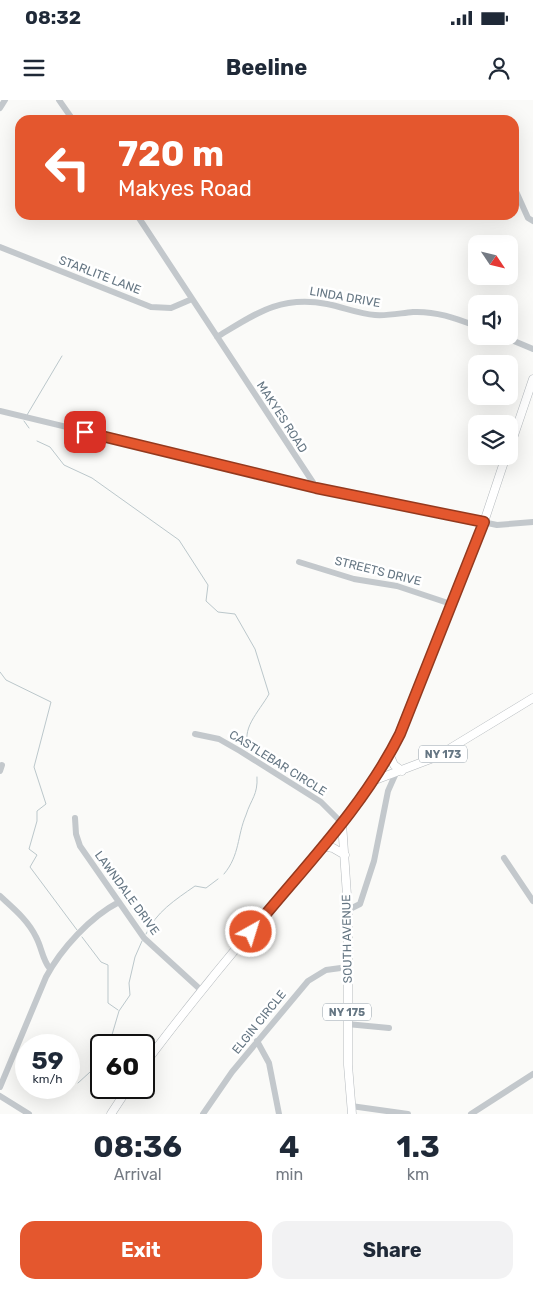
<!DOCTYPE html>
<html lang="en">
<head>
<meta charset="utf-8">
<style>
	:root { --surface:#fff; --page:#f2f2f3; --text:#1f2937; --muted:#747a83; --accent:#e4572e }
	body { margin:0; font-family:Rubik,sans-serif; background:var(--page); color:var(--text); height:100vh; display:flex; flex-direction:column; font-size:19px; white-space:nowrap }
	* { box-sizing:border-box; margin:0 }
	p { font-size:16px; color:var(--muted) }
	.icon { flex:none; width:28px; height:28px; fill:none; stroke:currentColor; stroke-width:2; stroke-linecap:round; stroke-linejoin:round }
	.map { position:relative; height:1014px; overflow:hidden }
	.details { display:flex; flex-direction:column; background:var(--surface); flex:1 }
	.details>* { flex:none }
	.top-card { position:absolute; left:15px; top:15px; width:504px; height:105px; border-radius:15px; box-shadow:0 5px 20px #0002; background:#e4572e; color:#fff; overflow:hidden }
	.needle { width:32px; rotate:125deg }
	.controls { position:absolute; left:468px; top:135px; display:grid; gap:10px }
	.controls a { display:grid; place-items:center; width:50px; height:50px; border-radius:10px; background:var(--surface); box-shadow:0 5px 20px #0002; font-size:25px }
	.speed { position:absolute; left:15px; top:934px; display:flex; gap:10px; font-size:25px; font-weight:700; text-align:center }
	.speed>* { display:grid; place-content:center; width:65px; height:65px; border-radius:50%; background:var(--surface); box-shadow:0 5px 20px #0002; line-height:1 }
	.speed small { font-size:12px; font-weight:400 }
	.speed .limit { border:2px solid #111; border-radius:8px; background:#fff; color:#111 }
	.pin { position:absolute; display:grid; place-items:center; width:42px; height:42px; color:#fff; margin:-21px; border-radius:10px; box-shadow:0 2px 8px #0006 }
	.me { position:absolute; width:55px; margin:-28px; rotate:39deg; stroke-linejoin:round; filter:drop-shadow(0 0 4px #0008) }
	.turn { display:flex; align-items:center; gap:18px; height:105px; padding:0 20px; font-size:22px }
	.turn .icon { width:65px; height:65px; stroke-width:2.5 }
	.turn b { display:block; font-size:35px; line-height:42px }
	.eta { display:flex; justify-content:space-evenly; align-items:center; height:85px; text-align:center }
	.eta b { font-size:30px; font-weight:700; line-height:35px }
	.button { display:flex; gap:10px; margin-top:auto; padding:10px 20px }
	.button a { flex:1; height:58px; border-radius:15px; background:var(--accent); color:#fff; font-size:20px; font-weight:700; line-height:58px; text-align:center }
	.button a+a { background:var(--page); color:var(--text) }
	.status { display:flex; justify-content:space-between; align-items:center; height:35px; padding:0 25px; background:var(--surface); direction:ltr }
	.status svg { height:14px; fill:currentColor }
	header { display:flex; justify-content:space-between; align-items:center; height:65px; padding:0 20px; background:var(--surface); font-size:22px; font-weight:700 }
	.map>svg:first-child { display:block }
</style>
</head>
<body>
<div class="status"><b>08:32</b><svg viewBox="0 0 49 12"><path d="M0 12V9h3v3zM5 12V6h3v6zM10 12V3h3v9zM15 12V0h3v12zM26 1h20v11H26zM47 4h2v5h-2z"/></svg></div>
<header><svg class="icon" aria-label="menu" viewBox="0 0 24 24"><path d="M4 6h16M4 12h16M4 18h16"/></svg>Beeline<svg class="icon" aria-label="person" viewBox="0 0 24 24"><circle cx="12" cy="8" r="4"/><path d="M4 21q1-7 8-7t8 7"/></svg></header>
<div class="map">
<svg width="533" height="1014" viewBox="0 0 533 1014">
	<rect width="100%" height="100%" fill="#fafaf8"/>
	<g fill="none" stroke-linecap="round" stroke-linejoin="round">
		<!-- stream -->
		<path stroke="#bbc7cb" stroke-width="1" d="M27,315L62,256
			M24,321L29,328
			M37,341L50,347L64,365L92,378L179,440L208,485L206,501L218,512L235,514L255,549L269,594C259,612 239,630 250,649
			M0,572L6,580L51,602L34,667L46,704L37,711V721L29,749L37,755L30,767L77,830
			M224,774C240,755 237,736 246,715C251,699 258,695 257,677
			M146,834C156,812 175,800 195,786L206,788L218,779
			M82,837L101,862L108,865V903L118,910
			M109,945L119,911L130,895L129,883L135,857L142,841
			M78,983L101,962"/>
		<defs>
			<path id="major" d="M509,350L533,279
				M390,656L394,665L402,671
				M375,680L436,657L533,598
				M342,723L348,810V965L352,1014
				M322,746L333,748L345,755
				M144,965C192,900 245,838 297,776C330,737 363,700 390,656L484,422L506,356
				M111,1014L128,988"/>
		</defs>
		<!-- major casing -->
		<use href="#major" stroke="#b5babe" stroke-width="9"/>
		<!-- minor -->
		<path stroke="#c3c8cc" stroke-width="6" d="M59,0L73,20
			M0,8L5,0
			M514,87L528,118L533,121
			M137,115L316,387L497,425L533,422
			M0,147L151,207L171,208L192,199
			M502,236L533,249
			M217,237C255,214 280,195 327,204C343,207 359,214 375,215C388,216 401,213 413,212C436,211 455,218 476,226
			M0,311L316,387
			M299,462L354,479L397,486L451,504
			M195,634L219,639L240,651L321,702L342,723
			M0,671L2,665
			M75,718L76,734L80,746L144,838L202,891
			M504,758L533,801
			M0,796C13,808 28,820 36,837C42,848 42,859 50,869
			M348,810L360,804L374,761L388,691L396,673
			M347,924L389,928
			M257,941L269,963L279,1014
			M0,987L46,877C61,849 90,817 119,802
			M0,996L29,1014
			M351,1006L408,1014
			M203,1014L232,972L308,881L326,870L348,867
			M471,1014L533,974"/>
		<!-- major -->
		<use href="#major" stroke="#fff" stroke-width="8"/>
	</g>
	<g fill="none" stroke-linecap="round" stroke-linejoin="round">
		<defs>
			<path id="route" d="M85,332L316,388L484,422L400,634C363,708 303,768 251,832"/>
		</defs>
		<!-- route casing -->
		<use href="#route" stroke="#94391e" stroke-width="12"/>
		<!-- route -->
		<use href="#route" stroke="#e4572e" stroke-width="9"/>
	</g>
	<g text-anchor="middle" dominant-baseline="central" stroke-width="5" stroke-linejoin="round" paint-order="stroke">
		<!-- shield labels -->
		<g fill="#fff" stroke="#939fa8" stroke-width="1">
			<rect x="419" y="645.5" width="48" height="17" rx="4"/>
			<rect x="323" y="903.5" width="48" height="17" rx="4"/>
		</g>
		<g font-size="11" font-weight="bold" fill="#657683">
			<text x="443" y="654">NY 173</text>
			<text x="347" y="912">NY 175</text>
		</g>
		<!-- street labels -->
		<g font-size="12" fill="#657683" stroke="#fff">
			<text transform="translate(100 175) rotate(21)">STARLITE LANE</text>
			<text transform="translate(345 197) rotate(10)">LINDA DRIVE</text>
			<text transform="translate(282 317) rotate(57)">MAKYES ROAD</text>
			<text transform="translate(378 471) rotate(14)">STREETS DRIVE</text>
			<text transform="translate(278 663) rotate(32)">CASTLEBAR CIRCLE</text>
			<text transform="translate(127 793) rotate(54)">LAWNDALE DRIVE</text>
			<text transform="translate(347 839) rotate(-91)">SOUTH AVENUE</text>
			<text transform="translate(259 922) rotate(-51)">ELGIN CIRCLE</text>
		</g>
	</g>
</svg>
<div class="controls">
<a><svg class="needle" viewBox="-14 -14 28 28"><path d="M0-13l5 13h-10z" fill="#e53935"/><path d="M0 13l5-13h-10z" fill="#747a83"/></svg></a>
<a><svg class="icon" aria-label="sound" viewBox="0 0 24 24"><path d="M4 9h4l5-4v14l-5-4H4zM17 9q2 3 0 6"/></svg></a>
<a><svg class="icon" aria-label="search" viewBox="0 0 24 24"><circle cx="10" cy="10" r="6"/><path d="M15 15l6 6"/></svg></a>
<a><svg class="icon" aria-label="layers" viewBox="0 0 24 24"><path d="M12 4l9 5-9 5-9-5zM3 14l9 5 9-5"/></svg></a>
</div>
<div class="speed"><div>59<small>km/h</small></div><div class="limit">60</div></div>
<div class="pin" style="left:85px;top:332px;background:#d93025"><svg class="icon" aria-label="arrive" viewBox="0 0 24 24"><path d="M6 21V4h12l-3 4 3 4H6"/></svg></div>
<svg class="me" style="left:251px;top:832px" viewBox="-20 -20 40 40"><circle r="17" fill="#e4572e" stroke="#fff" stroke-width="3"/><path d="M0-11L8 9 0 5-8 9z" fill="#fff"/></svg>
<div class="top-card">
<div class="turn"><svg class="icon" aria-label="left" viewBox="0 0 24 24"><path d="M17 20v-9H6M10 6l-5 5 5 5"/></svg><div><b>720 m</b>Makyes Road</div></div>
</div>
</div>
<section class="details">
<div class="eta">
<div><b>08:36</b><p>Arrival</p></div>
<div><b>4</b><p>min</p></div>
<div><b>1.3</b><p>km</p></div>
</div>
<div class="button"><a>Exit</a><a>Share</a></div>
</section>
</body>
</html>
